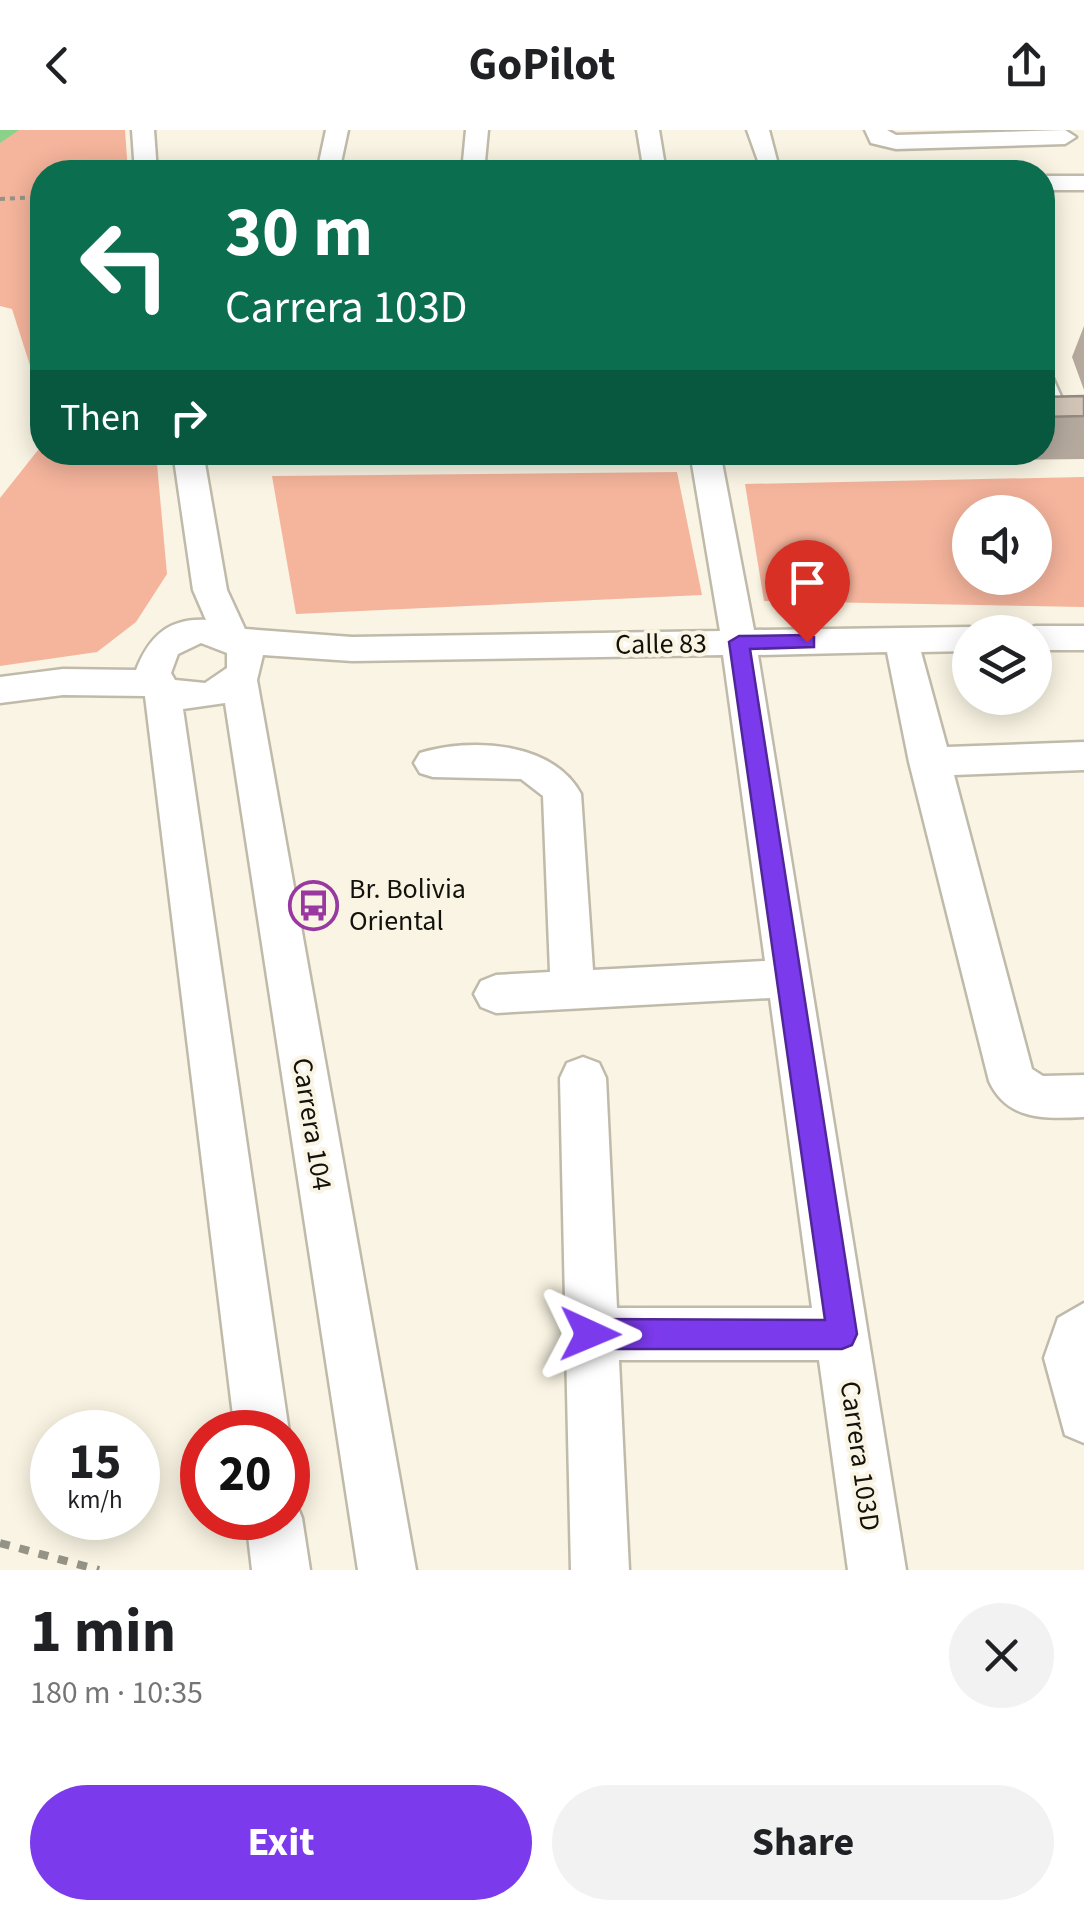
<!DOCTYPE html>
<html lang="en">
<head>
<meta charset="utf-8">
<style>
	:root { --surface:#fff; --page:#f2f2f2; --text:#202124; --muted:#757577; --accent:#7c3aed }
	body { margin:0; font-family:"Source Sans 3",sans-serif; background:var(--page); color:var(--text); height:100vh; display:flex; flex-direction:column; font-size:38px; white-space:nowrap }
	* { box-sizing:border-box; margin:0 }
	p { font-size:32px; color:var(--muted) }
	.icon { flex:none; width:55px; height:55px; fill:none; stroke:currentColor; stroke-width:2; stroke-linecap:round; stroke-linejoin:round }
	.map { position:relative; height:1440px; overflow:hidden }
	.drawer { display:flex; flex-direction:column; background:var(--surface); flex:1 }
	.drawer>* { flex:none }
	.hud { position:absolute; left:30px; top:30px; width:1025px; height:305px; border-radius:40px; box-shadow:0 5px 25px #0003; background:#0b6e4f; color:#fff; overflow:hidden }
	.controls { position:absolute; left:952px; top:365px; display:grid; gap:20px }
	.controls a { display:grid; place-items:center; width:100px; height:100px; border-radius:50%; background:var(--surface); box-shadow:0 5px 25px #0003; font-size:50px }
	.speed { position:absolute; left:30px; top:1280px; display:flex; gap:20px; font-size:50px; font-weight:700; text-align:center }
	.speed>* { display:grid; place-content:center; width:130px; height:130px; border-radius:50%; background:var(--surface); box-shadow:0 5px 25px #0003; line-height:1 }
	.speed small { font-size:25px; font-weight:400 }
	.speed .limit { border:15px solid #d22; background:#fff; color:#111 }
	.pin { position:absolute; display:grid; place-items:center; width:85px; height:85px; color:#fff; margin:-102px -42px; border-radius:50% 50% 50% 0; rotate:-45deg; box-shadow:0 0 10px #0007 }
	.pin .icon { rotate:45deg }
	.me { position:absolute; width:110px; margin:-55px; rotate:91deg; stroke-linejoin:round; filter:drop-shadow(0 0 8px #0008) }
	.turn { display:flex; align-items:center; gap:35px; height:210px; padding:0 30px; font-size:45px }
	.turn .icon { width:130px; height:130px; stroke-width:2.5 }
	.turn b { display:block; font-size:70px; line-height:85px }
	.then { display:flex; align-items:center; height:95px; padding:0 30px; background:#0003; gap:20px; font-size:38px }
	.round { display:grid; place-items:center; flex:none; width:105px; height:105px; border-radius:52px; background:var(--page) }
	.headline { display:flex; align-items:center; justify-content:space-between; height:170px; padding:0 30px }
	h1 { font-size:60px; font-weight:700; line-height:75px }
	.action { display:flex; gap:20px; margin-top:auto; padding:20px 30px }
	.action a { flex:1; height:115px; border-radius:60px; background:var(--accent); color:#fff; font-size:40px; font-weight:700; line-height:115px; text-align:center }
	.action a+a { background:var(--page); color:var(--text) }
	header { display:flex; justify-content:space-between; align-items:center; height:130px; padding:0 30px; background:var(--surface); font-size:45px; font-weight:700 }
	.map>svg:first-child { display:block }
</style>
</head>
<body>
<header><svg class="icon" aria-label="back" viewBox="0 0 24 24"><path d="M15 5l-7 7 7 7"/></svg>GoPilot<svg class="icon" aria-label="share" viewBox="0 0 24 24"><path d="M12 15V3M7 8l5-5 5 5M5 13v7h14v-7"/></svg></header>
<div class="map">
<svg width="1084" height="1440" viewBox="0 0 1084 1440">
	<rect width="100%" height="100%" fill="#f9f4e3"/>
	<!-- green -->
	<path fill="#f5b49c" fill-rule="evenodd" d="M0,0H125L128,42H42V273L12,179L0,176Z
		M42,315V322L156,323L167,444L136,492L97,522L0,536V368Z
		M677,342L702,465L296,484L272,346Z
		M1084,347V477L764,471L745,354ZM1035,382V448H970V382Z"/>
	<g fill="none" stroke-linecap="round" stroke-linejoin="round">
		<!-- canal -->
		<path fill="#8ad28a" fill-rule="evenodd" d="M0,0H19L0,13Z"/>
		<defs>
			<path id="minor" d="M132,0H154L157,42H135Z
				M326,0H348L339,42H317Z
				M466,0H488L484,42H462Z
				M637,0H659L666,42H644Z
				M747,0H769L780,42H762Z
				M865,0H887L896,5L1065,0L1076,7L1065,14L896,19L871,13Z
				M1042,46H1084V60H1042Z
				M1042,244L1052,246L1064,273L1052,289L1042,292Z
				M173,322H203L227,460L245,499L352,507L720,501L690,322H720L754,500L970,497L982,501L970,502V521L921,522L947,617L1084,612V640L954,645L1032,939L1043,946L1084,945V987C1046,989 1007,991 989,951L909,632L887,522L758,525L906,1440H848L819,1230H619L629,1440H571L560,948L567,933L583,927L599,933L606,948L617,1178H812L770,868L496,883L481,877L474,864L481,851L496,845L550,842L543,666L521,649L433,647L420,643L414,633L420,623C472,607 553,612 581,664L593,840L765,831L723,525L352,531L263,525L257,550L416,1440H358L225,573L183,579L289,1302L288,1306V1302H235L145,566L63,565L0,573V547L63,539L136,540C149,507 168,488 206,490L193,460ZM201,513L227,523V538L205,553L175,550L171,543L178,524Z
				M1035,496H1084V520H1035V502H1021Z
				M1084,1173V1313L1065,1305L1044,1228L1058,1188Z
				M288,1365L294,1368L302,1388L310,1440H252L246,1388H288Z"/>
		</defs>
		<!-- minor casing -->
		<use href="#minor" stroke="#bfbaaa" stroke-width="5"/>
		<!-- path-far1 -->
		<path stroke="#959286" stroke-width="4" stroke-dasharray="5 5" stroke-linecap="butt" d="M0,69L42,67"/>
		<!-- path -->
		<path stroke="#959286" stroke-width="8" stroke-dasharray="10 10" stroke-linecap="butt" d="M0,1413L99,1440"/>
		<!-- minor -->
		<use href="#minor" fill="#fff" fill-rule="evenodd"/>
	</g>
	<!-- wall -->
	<path fill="#b5a99e" d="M1084,196V260L1072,227Z
		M1084,266V329L760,333L759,322H1042V267Z"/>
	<!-- building -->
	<path fill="#d2c5b8" stroke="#938a81" stroke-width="2.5" d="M1084,266V286L1042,287V267Z"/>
	<!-- route -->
	<path fill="#7c3aed" stroke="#51269a" stroke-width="2.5" d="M807,505L814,507V517L750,519L857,1204L852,1215L842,1219H590L580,1215L575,1204L580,1194L590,1189L825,1190L729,512L739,506Z"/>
	<!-- icons -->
	<defs>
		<symbol id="bus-ring" viewBox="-11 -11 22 22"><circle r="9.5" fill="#f9f4e3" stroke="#9838a0" stroke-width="1.5"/><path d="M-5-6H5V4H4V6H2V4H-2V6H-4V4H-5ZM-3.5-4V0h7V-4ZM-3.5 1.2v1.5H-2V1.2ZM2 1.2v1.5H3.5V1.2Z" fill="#9838a0"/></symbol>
	</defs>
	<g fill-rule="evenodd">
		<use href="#bus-ring" x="286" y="748" width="55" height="55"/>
	</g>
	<g text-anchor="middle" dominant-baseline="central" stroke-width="8" stroke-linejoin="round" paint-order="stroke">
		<!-- street labels -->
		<g font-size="28" fill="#12110b" stroke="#f9f4e3">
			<text transform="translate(661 514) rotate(-1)">Calle 83</text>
			<text transform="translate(312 994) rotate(81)">Carrera 104</text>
			<text transform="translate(860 1326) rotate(82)">Carrera 103D</text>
		</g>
		<!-- poi labels -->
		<g font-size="28" fill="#12110b" stroke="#f9f4e3" text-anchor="start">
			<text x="349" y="759">Br. Bolivia<tspan x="349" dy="32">Oriental</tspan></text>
		</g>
	</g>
</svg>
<div class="controls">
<a><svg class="icon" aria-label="sound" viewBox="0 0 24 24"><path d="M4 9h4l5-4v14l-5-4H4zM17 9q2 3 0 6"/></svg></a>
<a><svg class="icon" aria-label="layers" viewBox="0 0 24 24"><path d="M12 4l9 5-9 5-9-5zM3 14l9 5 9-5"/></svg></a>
</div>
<div class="speed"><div>15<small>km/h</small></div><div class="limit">20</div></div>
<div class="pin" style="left:807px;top:512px;background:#d93025"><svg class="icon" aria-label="arrive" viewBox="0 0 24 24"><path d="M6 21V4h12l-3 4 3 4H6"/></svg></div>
<svg class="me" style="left:590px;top:1204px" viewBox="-20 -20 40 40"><path d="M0-17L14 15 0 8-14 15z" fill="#7c3aed" stroke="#fff" stroke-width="4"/></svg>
<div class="hud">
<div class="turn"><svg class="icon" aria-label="left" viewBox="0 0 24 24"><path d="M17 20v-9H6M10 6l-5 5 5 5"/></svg><div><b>30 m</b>Carrera 103D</div></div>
<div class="then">Then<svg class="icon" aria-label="right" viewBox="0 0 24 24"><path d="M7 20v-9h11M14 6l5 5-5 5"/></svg></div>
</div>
</div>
<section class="drawer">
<div class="headline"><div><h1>1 min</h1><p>180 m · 10:35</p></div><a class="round"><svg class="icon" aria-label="close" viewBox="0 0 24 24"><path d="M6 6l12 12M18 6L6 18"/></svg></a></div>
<div class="action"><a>Exit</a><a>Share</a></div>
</section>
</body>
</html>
